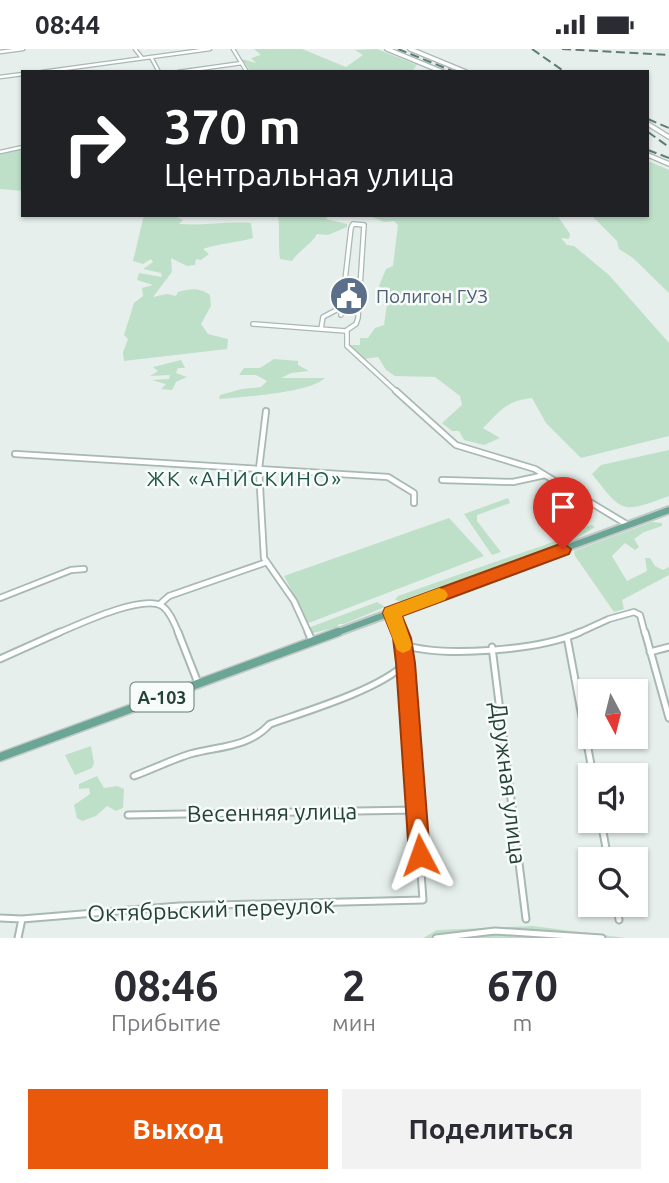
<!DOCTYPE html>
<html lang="ru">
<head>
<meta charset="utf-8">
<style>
	:root { --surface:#fff; --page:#f2f2f3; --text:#2b2b33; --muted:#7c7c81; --accent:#ea580c }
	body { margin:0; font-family:Ubuntu,sans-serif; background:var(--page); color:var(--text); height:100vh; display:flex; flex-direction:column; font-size:26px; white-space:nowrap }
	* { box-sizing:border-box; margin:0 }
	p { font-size:23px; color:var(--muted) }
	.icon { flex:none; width:38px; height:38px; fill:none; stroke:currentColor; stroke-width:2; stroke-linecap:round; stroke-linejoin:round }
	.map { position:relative; height:889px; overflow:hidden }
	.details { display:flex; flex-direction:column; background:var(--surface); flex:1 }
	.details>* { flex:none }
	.guide { position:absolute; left:21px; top:21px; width:628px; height:147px; border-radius:0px; box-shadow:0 2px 5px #0004; background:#202124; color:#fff; overflow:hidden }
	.needle { width:46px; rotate:173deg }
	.fabs { position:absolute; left:578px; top:630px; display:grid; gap:14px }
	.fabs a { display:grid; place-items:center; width:70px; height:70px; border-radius:0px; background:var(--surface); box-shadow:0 2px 5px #0004; font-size:35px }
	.pin { position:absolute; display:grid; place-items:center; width:60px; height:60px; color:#fff; margin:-72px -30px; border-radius:50% 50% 50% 0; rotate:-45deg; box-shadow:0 0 7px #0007 }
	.pin .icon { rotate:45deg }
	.me { position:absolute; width:77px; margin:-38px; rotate:356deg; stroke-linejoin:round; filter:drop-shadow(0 0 5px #0008) }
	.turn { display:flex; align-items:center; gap:24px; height:147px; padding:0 28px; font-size:32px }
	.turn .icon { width:91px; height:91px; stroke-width:2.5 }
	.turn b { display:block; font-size:49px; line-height:60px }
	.eta { display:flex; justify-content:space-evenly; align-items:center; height:119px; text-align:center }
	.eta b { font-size:42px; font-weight:700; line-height:49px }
	.button { display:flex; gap:14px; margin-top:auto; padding:14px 28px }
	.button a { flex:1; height:80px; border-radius:0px; background:var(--accent); color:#fff; font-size:28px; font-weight:700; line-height:80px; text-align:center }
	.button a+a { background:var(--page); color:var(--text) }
	.status { display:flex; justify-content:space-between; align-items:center; height:49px; padding:0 35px; background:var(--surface); direction:ltr }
	.status svg { height:19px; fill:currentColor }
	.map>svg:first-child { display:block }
</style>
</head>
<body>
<div class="status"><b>08:44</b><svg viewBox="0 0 49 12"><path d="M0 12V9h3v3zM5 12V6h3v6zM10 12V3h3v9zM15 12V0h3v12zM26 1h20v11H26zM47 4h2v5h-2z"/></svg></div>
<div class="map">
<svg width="669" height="889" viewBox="0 0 669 889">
	<rect width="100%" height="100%" fill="#e6efeb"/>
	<!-- green -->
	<path fill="#bfe0c8" d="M254,0H302L346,18L363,6L355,1L377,0L417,16L413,21L420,23H251L242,10L256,14L251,9L261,6Z
		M23,100V142L0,140V104Z
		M648,112L669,121V244L633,209L619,200L617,192L591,166H648Z
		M144,166H173L183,171L179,175C203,177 227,172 251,174L253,189C236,194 220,194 203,200L209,205L201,211L196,210L195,216L187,217L171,209L172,223L153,248L167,245L176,247L178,243C191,240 198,238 210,246L211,257L201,275L208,285L228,290L227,300L124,312L123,303L128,290L124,286L134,254L143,247L142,239L153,236L137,231L139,224L162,228L161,224L143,220L153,213L151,210L143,215L133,212Z
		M278,166H338L328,167L326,170L347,175V178L328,186L317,185C310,197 300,200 292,212L280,210C278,195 280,180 278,166Z
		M368,166H557L570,185L569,190L561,189L567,196L574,197L609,226L669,294V387L581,409L546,374L532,349C506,352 501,361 483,379L500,389L484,396L464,391L459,382H452L442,374L462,356L460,347L435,328L395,327L386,321L378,308L364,310L349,296H360V289H368L375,279L384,276L388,248L379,237L386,220L393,217L398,176L394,172L384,173Z
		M274,310L298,312V316L309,322L291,324L281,329H325C310,344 242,348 219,350L220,346L242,340L261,338L267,332L256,326H239L244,319H260Z
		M181,311L185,319H178L176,324L187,328L176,333L172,341L161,340L166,335L152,331L169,330L170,326L150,327L158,322L153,318Z
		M669,401V447C621,465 623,464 592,425L601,416Z
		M508,449L510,454L477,466V472L501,503L492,506L464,465Z
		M449,469L484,507L306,575L303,563L284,527Z
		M652,473L662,474V477L644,483L634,490L639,498L635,501L625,494L612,507L627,532L647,522L645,509H650L655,517L663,521L669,518V526L622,551L624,560L614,563L575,507L574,502Z
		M592,476L595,478L575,490L404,553L395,551L398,547C446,530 494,513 542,497C560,491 573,480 592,476Z
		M377,553L385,558L344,575H339L337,578L309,585L308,579Z
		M91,697L94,714L92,719L75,726L65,706Z
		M97,727L104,739L117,737L124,740L123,759L116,762L107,757L96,767L82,772L77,769L74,756L90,745L89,739L79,740V735Z
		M533,877L626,889H423L437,881Z"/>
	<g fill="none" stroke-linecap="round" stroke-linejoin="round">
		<defs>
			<path id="minor-far3" d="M135,0L142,9
				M233,0L247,23
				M0,3L23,0
				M151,8L159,23
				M42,23L210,0
				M178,23L242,14
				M0,28L23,25
				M0,103L23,98"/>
			<path id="minor-far2" d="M341,266L351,179L353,175L364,176L358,269L356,275L347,281V297L398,344
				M253,275L346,282
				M321,280L323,268L342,258"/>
			<path id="minor-far1" d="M396,342L456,396L535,420L628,476
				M266,362L259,420L264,509L294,552L309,585
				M15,405L388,428L414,444V454
				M442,431L513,433L545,426
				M0,549L71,521L84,520
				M160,555L169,547L267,513
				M391,564L400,585
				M56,585C77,576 142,545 162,557C170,562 175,576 179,585
				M576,585L609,570L634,563L640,566L645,585"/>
			<path id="minor" d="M178,583L198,634
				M308,583L312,592
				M645,583L669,669
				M567,588L593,726
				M404,596C445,609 541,601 580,583
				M492,598L526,870
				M650,603L669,598
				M0,610L60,583
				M134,727C153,720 171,711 190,705C219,697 248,699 270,675C307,662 378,641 405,615
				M128,766L416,761
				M601,772L608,810
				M617,856L619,871
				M0,869L22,870L179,857L423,851L406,614L399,583
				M18,889L22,870
				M436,889L495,882L602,889"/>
			<path id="tertiary" d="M387,0L443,23
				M410,0L466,23
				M648,75L669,88
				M648,106L669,115"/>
			<path id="primary-far1" d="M333,585L669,461"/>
			<path id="primary" d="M0,708L338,583"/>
		</defs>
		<!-- minor-far3 casing -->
		<use href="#minor-far3" stroke="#a8b8b2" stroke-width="5"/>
		<!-- minor-far2 casing -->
		<use href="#minor-far2" stroke="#a8b8b2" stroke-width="6"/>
		<!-- minor-far1 casing -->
		<use href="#minor-far1" stroke="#a8b8b2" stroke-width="8"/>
		<!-- minor casing -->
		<use href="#minor" stroke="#a8b8b2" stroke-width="9"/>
		<!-- tertiary casing -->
		<use href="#tertiary" stroke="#a8b8b2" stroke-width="6"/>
		<!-- primary-far1 casing -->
		<use href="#primary-far1" stroke="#c2cac8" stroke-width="10"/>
		<!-- primary casing -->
		<use href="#primary" stroke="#c2cac8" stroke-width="11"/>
		<!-- minor-far3 -->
		<use href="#minor-far3" stroke="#fff" stroke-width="2.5"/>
		<!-- minor-far2 -->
		<use href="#minor-far2" stroke="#fff" stroke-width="3.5"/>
		<!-- minor-far1 -->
		<use href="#minor-far1" stroke="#fff" stroke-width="4.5"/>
		<!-- minor -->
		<use href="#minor" stroke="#fff" stroke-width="5"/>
		<!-- tertiary -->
		<use href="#tertiary" stroke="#fff" stroke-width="3.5"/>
		<!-- primary-far1 -->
		<use href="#primary-far1" stroke="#6aa596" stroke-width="6"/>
		<!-- primary -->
		<use href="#primary" stroke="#6aa596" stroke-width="8"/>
		<!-- rail -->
		<path stroke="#5f7d75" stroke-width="2" stroke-dasharray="9 4.5" stroke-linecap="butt" d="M398,0L455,23
			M532,0L565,23
			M562,0L669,6
			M648,70L669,79
			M648,83L669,98
			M648,101L669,109"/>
	</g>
	<!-- route -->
	<path fill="#ea580c" stroke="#983908" stroke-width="2" d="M563,494L571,500L569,505L402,567L411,589L415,614L430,806L427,813L420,816L412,813L409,806L396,614L393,589L383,564L385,559Z"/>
	<!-- slow -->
	<path fill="#f59e0b" d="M439,539L445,541L448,546L445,551L402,567L412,596L410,601L403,604L397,601L383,564L385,559Z"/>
	<!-- icons -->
	<defs>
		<symbol id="civic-disc" viewBox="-11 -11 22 22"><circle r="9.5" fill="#5c6f8a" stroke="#f7fbf9"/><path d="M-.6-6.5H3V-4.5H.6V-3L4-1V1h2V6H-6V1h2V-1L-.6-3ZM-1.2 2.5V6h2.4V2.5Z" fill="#fff"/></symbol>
	</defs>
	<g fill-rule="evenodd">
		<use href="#civic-disc" x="327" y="225" width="44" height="44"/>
	</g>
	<g text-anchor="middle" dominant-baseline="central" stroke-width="5" stroke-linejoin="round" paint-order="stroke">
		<!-- shield labels -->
		<rect fill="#f7fbf9" stroke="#637a73" stroke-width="2" x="130.5" y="633.5" width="63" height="29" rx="5"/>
		<g font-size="18" font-weight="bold" fill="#24423a">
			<text x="162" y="648">А-103</text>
		</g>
		<!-- service labels -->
		<g font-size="19" fill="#4e5e75" stroke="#f7fbf9" text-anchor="start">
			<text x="376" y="247">Полигон ГУЗ</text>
		</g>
		<!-- neighbourhood labels -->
		<g font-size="21" letter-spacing="2" fill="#1f5548" stroke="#f7fbf9">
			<text x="245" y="429">ЖК «АНИСКИНО»</text>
		</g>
		<!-- near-street labels -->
		<g font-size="23" fill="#24423a" stroke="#f7fbf9">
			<text transform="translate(509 734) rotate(83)">Дружная улица</text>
			<text transform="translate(272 763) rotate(-1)">Весенняя улица</text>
			<text transform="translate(211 860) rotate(-2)">Октябрьский переулок</text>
		</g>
	</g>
</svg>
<div class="fabs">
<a><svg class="needle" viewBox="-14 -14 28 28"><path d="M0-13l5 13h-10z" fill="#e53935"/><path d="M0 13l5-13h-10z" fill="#7c7c81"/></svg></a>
<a><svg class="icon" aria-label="sound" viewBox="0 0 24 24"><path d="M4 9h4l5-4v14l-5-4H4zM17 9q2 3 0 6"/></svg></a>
<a><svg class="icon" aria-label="search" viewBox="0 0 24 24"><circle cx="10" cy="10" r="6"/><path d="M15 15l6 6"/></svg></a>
</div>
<div class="pin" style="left:563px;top:500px;background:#d93025"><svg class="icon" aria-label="arrive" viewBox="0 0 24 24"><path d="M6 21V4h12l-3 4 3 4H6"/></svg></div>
<svg class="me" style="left:420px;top:806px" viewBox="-20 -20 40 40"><path d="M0-17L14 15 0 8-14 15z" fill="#ea580c" stroke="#fff" stroke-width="4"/></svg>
<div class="guide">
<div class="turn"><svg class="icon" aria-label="right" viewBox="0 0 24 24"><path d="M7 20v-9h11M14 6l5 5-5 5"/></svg><div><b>370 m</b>Центральная улица</div></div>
</div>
</div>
<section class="details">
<div class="eta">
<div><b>08:46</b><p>Прибытие</p></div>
<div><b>2</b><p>мин</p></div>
<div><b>670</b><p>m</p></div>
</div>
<div class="button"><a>Выход</a><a>Поделиться</a></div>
</section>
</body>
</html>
